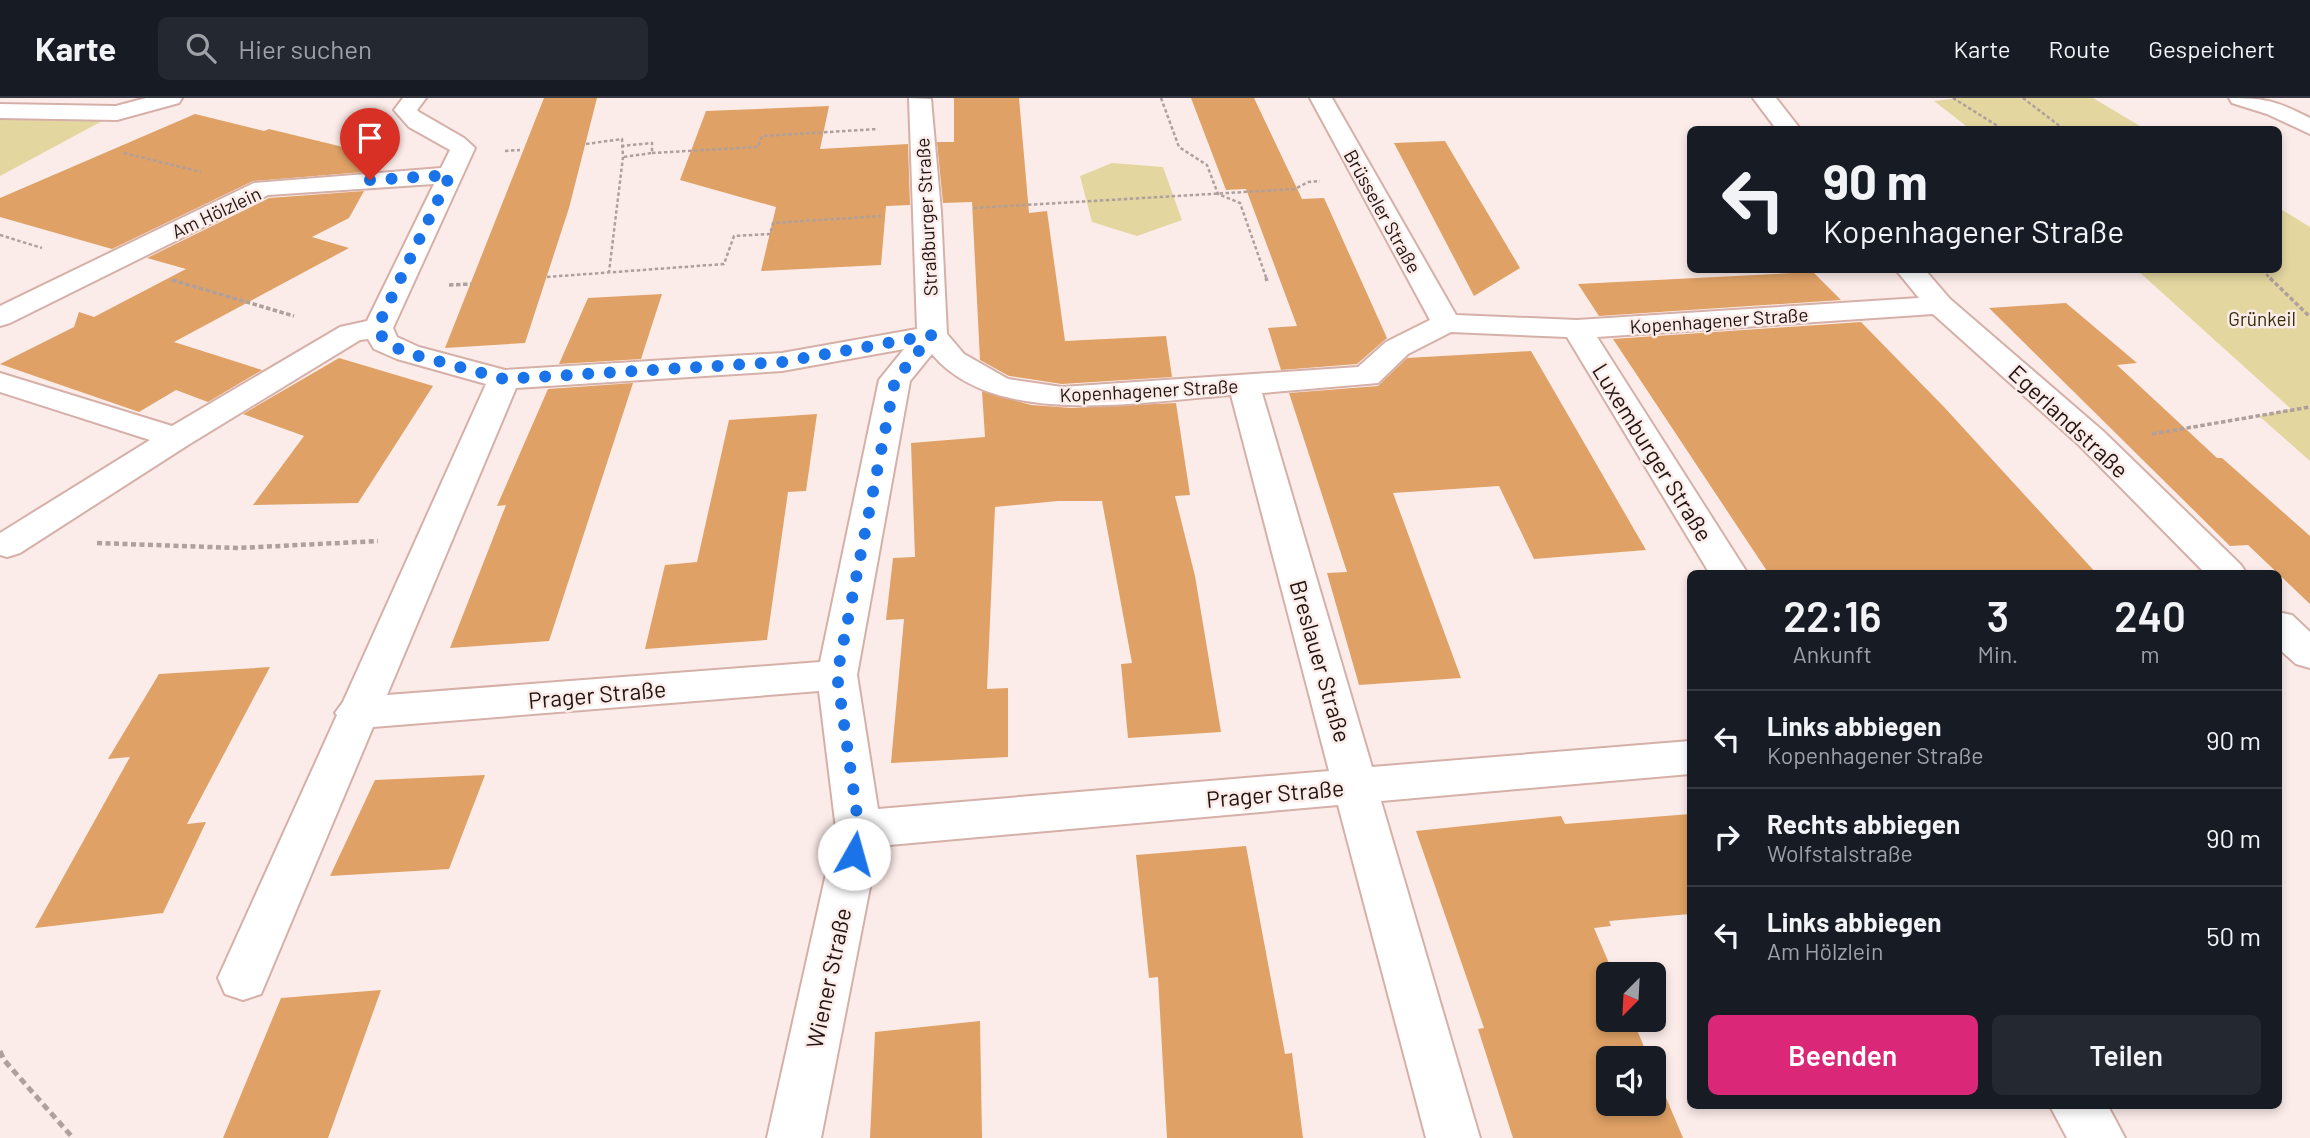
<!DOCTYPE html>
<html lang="de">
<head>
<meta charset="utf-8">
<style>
	:root { --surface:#171b24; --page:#242831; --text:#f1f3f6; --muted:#9ea1a6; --line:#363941; --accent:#db2777 }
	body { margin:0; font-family:Barlow,sans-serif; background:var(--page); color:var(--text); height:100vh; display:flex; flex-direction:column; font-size:26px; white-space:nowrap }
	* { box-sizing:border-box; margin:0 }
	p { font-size:23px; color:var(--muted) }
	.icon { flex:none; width:38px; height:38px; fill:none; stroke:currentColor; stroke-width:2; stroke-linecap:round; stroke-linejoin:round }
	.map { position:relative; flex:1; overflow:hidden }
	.drawer { position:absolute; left:1687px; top:472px; width:595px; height:539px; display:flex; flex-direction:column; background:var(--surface); border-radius:10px; box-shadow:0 4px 10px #0003 }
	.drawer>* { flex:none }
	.top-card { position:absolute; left:1687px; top:28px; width:595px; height:147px; border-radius:10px; box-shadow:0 4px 10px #0003; background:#171b24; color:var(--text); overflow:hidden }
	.needle { width:46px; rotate:204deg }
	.controls { position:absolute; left:1596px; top:864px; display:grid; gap:14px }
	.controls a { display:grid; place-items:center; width:70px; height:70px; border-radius:10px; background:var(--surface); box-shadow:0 4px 10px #0003; font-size:35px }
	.pin { position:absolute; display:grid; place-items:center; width:60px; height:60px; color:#fff; margin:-72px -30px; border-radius:50% 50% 50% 0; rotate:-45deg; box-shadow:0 0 7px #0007 }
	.pin .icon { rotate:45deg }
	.me { position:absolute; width:77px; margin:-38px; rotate:7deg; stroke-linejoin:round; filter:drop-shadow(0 0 5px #0008) }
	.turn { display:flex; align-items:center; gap:24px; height:147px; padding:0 21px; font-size:32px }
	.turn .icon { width:91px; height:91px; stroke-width:2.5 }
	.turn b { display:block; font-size:49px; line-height:60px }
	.eta { display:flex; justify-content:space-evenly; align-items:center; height:119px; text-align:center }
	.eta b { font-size:42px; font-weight:600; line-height:49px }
	.cta { display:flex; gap:14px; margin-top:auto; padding:14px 21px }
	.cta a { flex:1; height:80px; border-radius:10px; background:var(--accent); color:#fff; font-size:28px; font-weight:600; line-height:80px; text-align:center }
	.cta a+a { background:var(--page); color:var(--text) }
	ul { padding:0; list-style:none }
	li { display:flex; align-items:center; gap:21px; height:98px; padding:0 21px; border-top:2px solid var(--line) }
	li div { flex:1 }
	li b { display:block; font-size:26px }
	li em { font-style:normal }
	header { display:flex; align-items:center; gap:42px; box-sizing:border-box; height:98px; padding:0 35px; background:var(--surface); border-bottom:2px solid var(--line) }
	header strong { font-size:33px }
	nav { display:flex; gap:38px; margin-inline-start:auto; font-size:24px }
	.search { width:490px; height:63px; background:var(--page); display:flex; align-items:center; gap:18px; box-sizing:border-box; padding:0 24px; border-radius:10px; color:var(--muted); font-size:26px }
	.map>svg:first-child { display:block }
</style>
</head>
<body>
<header>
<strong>Karte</strong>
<div class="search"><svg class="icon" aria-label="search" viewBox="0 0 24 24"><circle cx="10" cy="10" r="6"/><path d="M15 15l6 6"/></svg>Hier suchen</div>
<nav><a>Karte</a><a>Route</a><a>Gespeichert</a></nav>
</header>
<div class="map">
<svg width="2310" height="1040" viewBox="0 0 2310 1040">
	<rect width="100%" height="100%" fill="#fcece9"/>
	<!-- green -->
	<path fill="#e3d69f" d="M1958,0H2093L2145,31H1970L1934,3Z
		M0,13L117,15L0,78Z
		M1112,65L1163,69L1182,122L1137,138L1092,124L1080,78Z
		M2279,110L2310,129V363L2259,318L2291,311L2137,172H2278Z"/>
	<!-- building -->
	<path fill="#dfa165" d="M544,0H597L569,110L525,245L445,250Z
		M954,0H1019L1029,115L1047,113L1065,243L1166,238L1172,279L1062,286L1009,278L980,262L972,104L943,105L937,44H954Z
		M1191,0H1254L1302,101L1324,100L1387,240L1357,266L1281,272L1268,230L1297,228L1246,91L1226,92Z
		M829,8L820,51L908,46L910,107L886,108L881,167L761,173L776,109L680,82L706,13Z
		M195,16L264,33L269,31L384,59L376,73L253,83L112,151L0,119V100Z
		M1445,43L1520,170L1474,198L1394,45Z
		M364,93L349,120L312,139L349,150L174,244L262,272L208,304L176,292L139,314L0,266L74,229L79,214L94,219L186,171L147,160L269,100Z
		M1813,174L1841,202L1599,218L1578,186Z
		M662,196L641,261L559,266L588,200Z
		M2066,205L2137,265L2117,267L2217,360H2222L2310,438V506L2248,447L2230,448L1989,210Z
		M1861,224L1944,309L2097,476H1769L1613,241Z
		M1531,253L1646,452L1534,461L1499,388L1393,395L1461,580L1359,587L1327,475L1347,474L1289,295L1378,288L1407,260Z
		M339,260L433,288L358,405L253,407L304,338L243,316Z
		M633,285L549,543L450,550L506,407L497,408L548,291Z
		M982,293L1031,307L1072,310L1176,305L1190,397L1175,398L1195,478L1221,634L1128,640L1121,566L1132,565L1102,403H1058L995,409L987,591L1008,590V659L891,665L904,521L886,522L893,460L915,459L911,345L985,339Z
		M817,316L806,393L788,394L767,542L645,551L665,467L697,464L729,322Z
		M270,569L187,726L206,724L163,815L35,830L130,659L108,661L159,576Z
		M485,677L449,771L330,778L375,682Z
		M1690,716V816L1609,823L1611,828L1594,830L1614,877H1608V922H1633L1649,961H1608V1006H1654V971L1683,1040H1513L1478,931L1484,930L1416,733L1561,718L1565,726Z
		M1246,748L1285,956L1292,955L1303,1040H1167L1158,879L1149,880L1136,757Z
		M381,892L328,1040H223L281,900Z
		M980,923L982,1040H870L875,934Z"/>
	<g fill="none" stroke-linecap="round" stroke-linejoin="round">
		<defs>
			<path id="minor" d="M146,0H182L179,5L117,22L0,20V6L116,8Z
				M403,0H426L417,12L419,14L464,40L475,50L393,230L397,239L419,249L505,272L782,255L917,231L909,0L931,1L941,114L947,236L964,256L1008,281L1062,289L1358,269L1386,244L1430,222L1310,0H1332L1456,217L1577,222L1919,200L1896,172H1925L1950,201L2103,333L2241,467L2247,476H2206L2079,347L1933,216L1597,239L1748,476H1710L1567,239L1451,234L1408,256L1378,285L1262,295L1372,669L1690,643V676L1381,703L1480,1040H1426L1338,707L878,748L821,1040H767L836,731L819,593L373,629L261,896L243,902L225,896L218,880L337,617L335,615L343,604L486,286L397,261L374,251L368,241L360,242L188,347L20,455L7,459L0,457V435L150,342L0,294V275L172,328L340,229L367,223L434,86L268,97L10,225L0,228V208L254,85L441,70L450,52L409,29L394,12ZM904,251L879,282L820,564L387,597L516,290L782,273ZM932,256C995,332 1144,303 1231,297L1329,673L878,711L857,577L910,283Z
				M1753,0H1776L1801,32H1777Z
				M2229,0C2265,0 2277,3 2310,20V36L2267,16L2232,5Z
				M2278,514L2292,517L2310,534V570L2296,566L2278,550Z
				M2050,1008H2108L2125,1040H2067Z"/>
		</defs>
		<!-- minor casing -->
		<use href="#minor" stroke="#d5b0a9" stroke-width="4"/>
		<!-- path-far3 -->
		<path stroke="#aea09d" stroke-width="2.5" stroke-dasharray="3.5 2.5" stroke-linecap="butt" d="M1161,0L1179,49L1207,67L1218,96L1240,105L1267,182
			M1953,0L2004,32
			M2023,0L2065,32
			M586,46L622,41L623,59L609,174
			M621,48L652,45V55L623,59
			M505,53L520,52
			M124,55L201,74
			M652,55L758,49L762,38L878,31
			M974,110L1295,91L1308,84L1320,83
			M0,137L42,150
			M2262,172L2272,182
			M547,179L724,166L734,138L770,136L773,125L881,118"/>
		<!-- path-far2 -->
		<path stroke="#aea09d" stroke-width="3.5" stroke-dasharray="4.5 2.5" stroke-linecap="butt" d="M1266,180L1267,183
			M2270,180L2310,219
			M172,182L294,218
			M449,187L471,186
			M2152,336L2310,309"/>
		<!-- path-far1 -->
		<path stroke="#aea09d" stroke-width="4.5" stroke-dasharray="5 3.5" stroke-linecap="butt" d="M97,445L238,450L378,443"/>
		<!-- path -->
		<path stroke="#aea09d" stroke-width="5" stroke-dasharray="7 4.5" stroke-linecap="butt" d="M0,953L4,962L73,1040"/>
		<!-- minor -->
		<use href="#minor" fill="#fff" fill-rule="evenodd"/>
	</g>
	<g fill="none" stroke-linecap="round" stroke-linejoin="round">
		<!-- route -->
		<path stroke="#1a73e8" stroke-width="12" stroke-dasharray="0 21.6" d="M370,82L450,77L377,230L386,245L408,255L504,281L782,264L932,237L895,282L837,577L859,731L854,756"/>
	</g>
	<g text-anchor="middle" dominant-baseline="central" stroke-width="5" stroke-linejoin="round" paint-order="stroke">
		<!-- far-street labels -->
		<g font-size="19" fill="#201411" stroke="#fcece9">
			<text transform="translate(1383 113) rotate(61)">Brüsseler Straße</text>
			<text transform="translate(216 114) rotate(-25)">Am Hölzlein</text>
			<text transform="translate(926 119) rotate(-93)">Straßburger Straße</text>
			<text transform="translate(1719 222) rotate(-4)">Kopenhagener Straße</text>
			<text transform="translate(1149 292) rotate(-3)">Kopenhagener Straße</text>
		</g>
		<!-- far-park labels -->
		<g font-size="19" fill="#332b05" stroke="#fcece9">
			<text x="2262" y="220">Grünkeil</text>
		</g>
		<!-- street labels -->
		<g font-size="23" fill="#201411" stroke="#fcece9">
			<text transform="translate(2069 323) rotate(43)">Egerlandstraße</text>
			<text transform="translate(1653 354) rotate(58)">Luxemburger Straße</text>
			<text transform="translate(1321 563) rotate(74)">Breslauer Straße</text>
			<text transform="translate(597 596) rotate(-5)">Prager Straße</text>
			<text transform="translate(1275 695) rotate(-5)">Prager Straße</text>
			<text transform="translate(828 880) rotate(-78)">Wiener Straße</text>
		</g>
	</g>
</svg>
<div class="controls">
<a><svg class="needle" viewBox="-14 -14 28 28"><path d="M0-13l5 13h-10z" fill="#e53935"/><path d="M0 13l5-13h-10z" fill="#9ea1a6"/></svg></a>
<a><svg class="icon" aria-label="sound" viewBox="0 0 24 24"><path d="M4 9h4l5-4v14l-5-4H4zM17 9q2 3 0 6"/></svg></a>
</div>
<div class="pin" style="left:370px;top:82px;background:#d93025"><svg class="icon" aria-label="arrive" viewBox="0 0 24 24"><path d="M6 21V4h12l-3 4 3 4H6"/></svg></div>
<svg class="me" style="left:854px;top:756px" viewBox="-20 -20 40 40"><circle r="19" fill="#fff"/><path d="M0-13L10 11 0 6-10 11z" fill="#1a73e8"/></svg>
<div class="top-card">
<div class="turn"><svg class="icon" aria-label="left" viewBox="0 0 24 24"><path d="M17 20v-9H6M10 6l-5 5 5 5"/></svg><div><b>90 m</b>Kopenhagener Straße</div></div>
</div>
<section class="drawer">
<div class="eta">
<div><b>22:16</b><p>Ankunft</p></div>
<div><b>3</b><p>Min.</p></div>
<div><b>240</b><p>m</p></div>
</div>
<ul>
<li><svg class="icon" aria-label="left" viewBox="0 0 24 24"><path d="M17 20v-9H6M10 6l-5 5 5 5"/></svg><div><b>Links abbiegen</b><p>Kopenhagener Straße</p></div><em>90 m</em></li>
<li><svg class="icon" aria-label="right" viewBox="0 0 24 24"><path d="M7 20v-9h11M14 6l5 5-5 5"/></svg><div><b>Rechts abbiegen</b><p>Wolfstalstraße</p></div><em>90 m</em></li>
<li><svg class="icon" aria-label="left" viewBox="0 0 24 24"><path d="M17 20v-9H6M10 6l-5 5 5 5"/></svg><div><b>Links abbiegen</b><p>Am Hölzlein</p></div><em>50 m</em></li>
</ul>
<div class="cta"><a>Beenden</a><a>Teilen</a></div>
</section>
</div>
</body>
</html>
